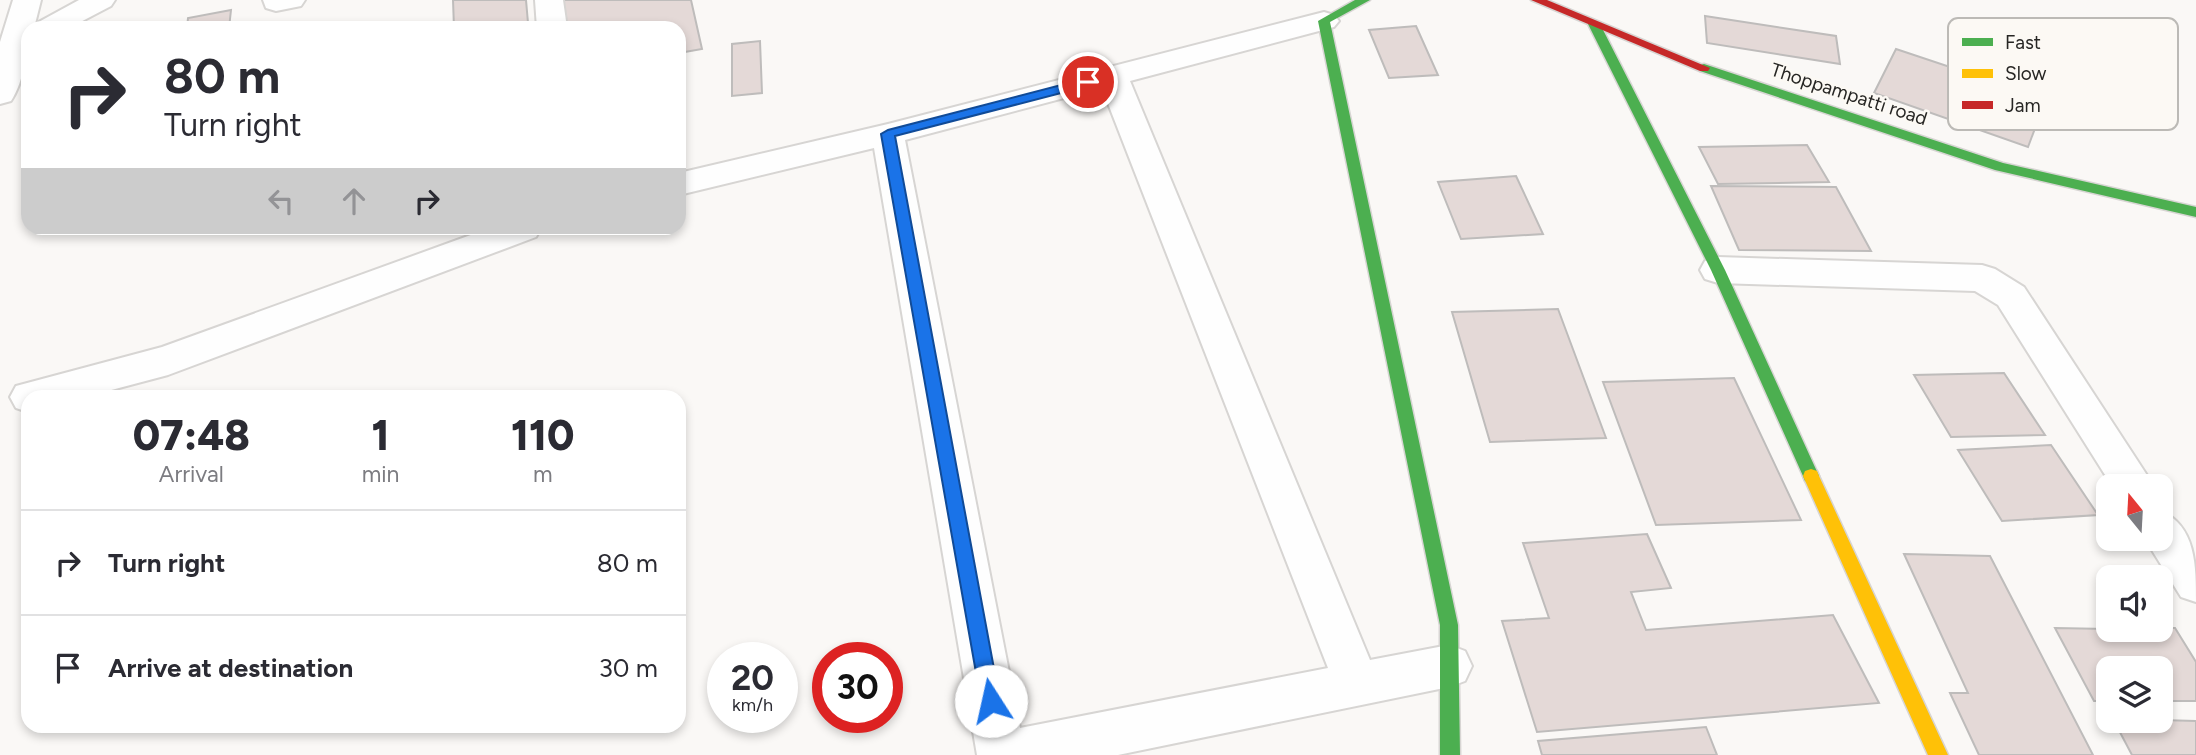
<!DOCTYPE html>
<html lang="en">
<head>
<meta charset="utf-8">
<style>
	:root { --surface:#fff; --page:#f2f2f3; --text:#2b2b33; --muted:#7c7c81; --line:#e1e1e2 }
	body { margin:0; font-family:Figtree,sans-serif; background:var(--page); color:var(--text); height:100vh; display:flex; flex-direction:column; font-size:26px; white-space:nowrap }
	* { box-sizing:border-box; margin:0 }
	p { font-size:23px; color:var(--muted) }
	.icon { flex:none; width:38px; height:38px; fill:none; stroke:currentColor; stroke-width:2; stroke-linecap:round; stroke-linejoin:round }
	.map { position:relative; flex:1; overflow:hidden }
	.drawer { position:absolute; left:21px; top:390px; width:665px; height:343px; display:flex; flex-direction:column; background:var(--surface); border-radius:21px; box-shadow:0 4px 10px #0003 }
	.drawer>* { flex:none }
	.hud { position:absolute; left:21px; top:21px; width:665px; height:214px; border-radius:21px; box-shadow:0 4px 10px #0003; background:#fff; color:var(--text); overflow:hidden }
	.needle { width:46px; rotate:342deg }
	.controls { position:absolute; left:2096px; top:474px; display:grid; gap:14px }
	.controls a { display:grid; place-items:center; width:77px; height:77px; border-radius:14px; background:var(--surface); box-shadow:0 4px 10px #0003; font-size:35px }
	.speed { position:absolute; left:707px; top:642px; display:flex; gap:14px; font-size:35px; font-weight:700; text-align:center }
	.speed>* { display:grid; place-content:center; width:91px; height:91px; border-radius:50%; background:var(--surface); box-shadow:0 4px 10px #0003; line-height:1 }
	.speed small { font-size:18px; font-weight:400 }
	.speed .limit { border:10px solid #d22; background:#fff; color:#111 }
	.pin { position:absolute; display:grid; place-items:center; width:60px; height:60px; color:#fff; margin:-30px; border:4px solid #fff; border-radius:50%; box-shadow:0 2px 7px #0007 }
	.me { position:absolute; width:77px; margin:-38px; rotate:350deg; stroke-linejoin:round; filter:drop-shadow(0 0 5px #0008) }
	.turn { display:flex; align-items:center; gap:24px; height:147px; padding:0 28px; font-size:32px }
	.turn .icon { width:91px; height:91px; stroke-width:2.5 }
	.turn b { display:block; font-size:49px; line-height:60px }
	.lanes { display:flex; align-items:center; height:66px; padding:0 28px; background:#0003; justify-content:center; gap:35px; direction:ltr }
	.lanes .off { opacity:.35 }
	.eta { display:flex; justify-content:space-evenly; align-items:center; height:119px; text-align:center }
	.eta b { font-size:42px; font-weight:800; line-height:49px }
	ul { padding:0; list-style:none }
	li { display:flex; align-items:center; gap:21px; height:105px; padding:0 28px; border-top:2px solid var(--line) }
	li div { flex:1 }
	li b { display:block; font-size:26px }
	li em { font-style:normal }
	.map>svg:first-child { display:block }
</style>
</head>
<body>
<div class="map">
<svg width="2196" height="755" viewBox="0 0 2196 755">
	<rect width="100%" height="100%" fill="#faf8f6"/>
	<!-- building -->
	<path fill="#e4d9d7" stroke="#bebcbb" stroke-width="2" d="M453,0H526L528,23L500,28H454Z
		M562,0H691L702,49L679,53V28H565Z
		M231,10L229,28H187L188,18Z
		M1705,16L1836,36L1840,64L1707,43Z
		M1416,26L1438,75L1389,78L1369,30Z
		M760,41L762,93L732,96V44Z
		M1896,49L2046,99L2028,147L1874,93Z
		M1807,145L1829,182L1718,184L1699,147Z
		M1516,176L1543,234L1461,239L1438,182Z
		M1711,186L1836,187L1871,251L1739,250Z
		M1558,309L1606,438L1490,442L1452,312Z
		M2004,373L2045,435L1951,437L1914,375Z
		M1734,378L1801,520L1656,525L1603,382Z
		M2051,445L2098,515L2002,521L1958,450Z
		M1647,534L1671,588L1631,592L1646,630L1833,615L1879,703L1537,732L1502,621L1549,618L1523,543Z
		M1904,554L1990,556L2093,755H1979L1950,693H1968Z
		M2055,628L2161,630V628H2175L2196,662V701H2161V668H2109V701H2094Z
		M2161,720L2196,721V755H2132L2114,721Z
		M1706,727L1717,755H1542L1538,741Z"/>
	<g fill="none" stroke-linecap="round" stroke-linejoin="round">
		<defs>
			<path id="street" d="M13,0H41L35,24L79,0H115L111,6L69,28H28C28,51 24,81 11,101L0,104V42Z
				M263,0H305L301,6L276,11L266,8Z
				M535,0H563L567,28H537Z
				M1324,12L1334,15L1339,21L1334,27L1130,81L1370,660L1449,645L1465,651L1472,666L1465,681L1449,687L1118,755H977L874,148L679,195V173L888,124ZM1102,88L1328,668L1020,728L905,140Z
				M490,228H541L536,237L168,375L85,397H28V412L16,408L10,397L16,386L162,347Z
				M1718,257L1982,265L1995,269L2024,287L2154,486H2112L1998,305L1975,291L1718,283L1705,279L1700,270L1705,261Z
				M2161,511C2196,526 2196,566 2196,602L2181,597L2145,539H2161Z"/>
			<path id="fast" d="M1355,0H1370L1330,22L1458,625L1460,755H1440V625L1318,21Z
				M1594,20L1600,24L1725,270L1819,476L1817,481L1811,483L1805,481L1803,476L1711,270L1588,24Z
				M1704,64L2003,163L2196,207V217L1995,170L1700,71V65Z"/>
			<path id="slow" d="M1811,469L1817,471L1819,476L1948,755H1928L1803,476L1805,471Z"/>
			<path id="jam" d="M1531,0H1547L1710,68L1708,71H1700Z"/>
		</defs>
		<!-- street casing -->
		<use href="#street" stroke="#d7d5d3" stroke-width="4"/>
		<!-- fast casing -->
		<use href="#fast" stroke="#d7d5d3" stroke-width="3"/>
		<!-- slow casing -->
		<use href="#slow" stroke="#d7d5d3" stroke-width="3"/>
		<!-- jam casing -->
		<use href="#jam" stroke="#d7d5d3" stroke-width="3"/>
		<!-- street -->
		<use href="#street" fill="#fefefe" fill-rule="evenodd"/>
		<!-- fast -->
		<use href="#fast" fill="#4caf50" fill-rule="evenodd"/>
		<!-- slow -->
		<use href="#slow" fill="#ffc107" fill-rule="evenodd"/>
		<!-- jam -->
		<use href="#jam" fill="#c62828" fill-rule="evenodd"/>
	</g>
	<!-- route -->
	<path fill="#1a73e8" stroke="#114b97" stroke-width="2" d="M1088,78L1092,79V85L895,136L1000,701L998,708L991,710L984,708L981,701L881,134L888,130Z"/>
	<g text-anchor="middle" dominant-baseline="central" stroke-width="5" stroke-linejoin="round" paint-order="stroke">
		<!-- street labels -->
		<g font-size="19" fill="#272624" stroke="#fcf9f4">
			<text transform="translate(1849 94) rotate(18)">Thoppampatti road</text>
		</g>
	</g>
	<!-- legend -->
	<rect x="1948" y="18" width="230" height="112" rx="10" fill="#fcf9f4" stroke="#bcbab6" stroke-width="2"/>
	<rect x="1962" y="38" width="31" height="8" fill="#4caf50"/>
	<rect x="1962" y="69" width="31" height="9" fill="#ffc107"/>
	<rect x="1962" y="101" width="31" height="8" fill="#c62828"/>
	<g font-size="19" fill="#272624">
		<text x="2005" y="49">Fast</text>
		<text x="2005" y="80">Slow</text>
		<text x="2005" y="112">Jam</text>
	</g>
</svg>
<div class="controls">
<a><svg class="needle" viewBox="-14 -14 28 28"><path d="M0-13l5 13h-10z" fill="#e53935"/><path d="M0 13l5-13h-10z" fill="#7c7c81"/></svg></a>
<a><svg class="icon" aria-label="sound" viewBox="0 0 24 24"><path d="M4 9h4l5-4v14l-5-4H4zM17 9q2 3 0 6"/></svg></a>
<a><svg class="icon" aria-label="layers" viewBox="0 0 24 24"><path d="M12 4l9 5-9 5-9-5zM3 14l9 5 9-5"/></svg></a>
</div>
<div class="speed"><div>20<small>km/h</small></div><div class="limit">30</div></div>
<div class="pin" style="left:1088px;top:82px;background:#d93025"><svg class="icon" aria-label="arrive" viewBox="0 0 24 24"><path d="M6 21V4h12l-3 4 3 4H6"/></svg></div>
<svg class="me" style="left:991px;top:701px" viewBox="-20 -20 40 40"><circle r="19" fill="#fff"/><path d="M0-13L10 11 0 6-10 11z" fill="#1a73e8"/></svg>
<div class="hud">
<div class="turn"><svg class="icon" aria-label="right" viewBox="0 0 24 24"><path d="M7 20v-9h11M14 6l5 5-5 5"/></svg><div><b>80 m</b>Turn right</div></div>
<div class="lanes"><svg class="icon off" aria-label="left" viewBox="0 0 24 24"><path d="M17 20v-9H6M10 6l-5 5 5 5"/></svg><svg class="icon off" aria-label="ahead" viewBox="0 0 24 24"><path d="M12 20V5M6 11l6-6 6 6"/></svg><svg class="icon" aria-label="right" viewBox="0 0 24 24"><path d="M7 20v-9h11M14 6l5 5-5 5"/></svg></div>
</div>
<section class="drawer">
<div class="eta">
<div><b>07:48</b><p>Arrival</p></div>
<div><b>1</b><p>min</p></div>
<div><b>110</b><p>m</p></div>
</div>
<ul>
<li><svg class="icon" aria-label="right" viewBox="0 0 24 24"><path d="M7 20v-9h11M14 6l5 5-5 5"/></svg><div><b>Turn right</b></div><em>80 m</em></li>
<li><svg class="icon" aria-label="arrive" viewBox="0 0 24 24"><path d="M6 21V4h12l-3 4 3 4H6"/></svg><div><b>Arrive at destination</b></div><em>30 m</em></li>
</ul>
</section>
</div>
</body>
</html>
